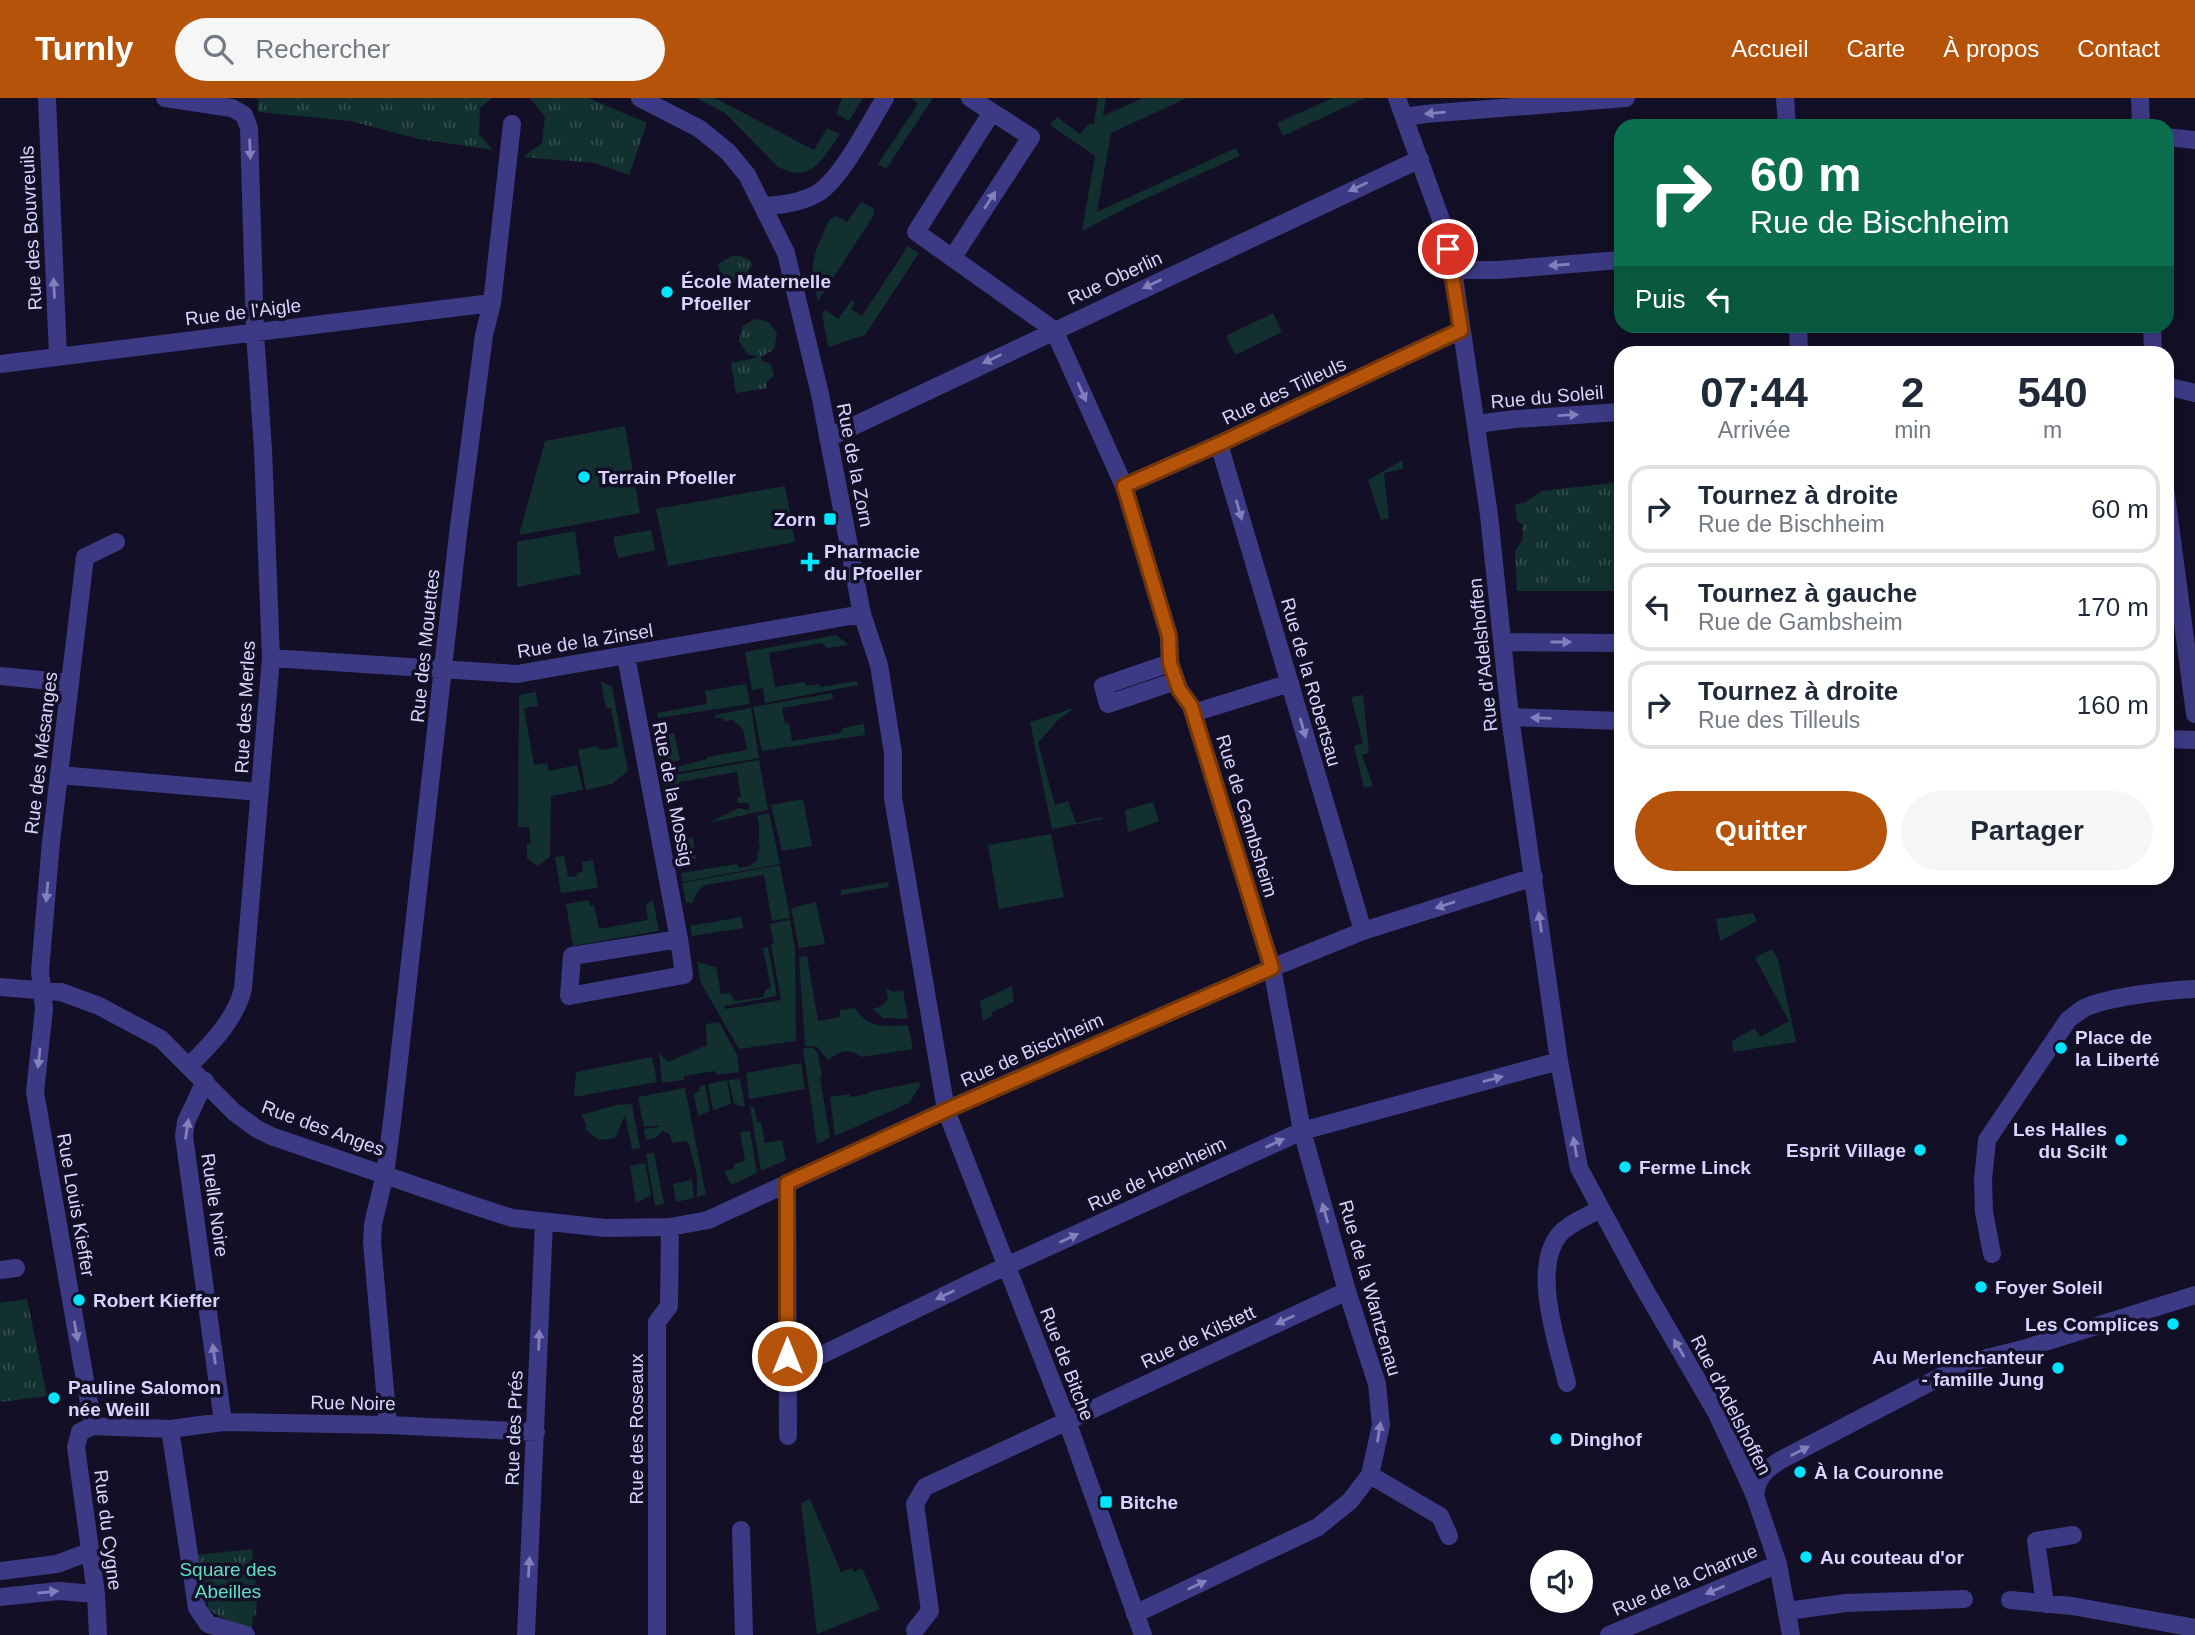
<!DOCTYPE html>
<html lang="fr">
<head>
<meta charset="utf-8">
<style>
	:root { --surface:#fff; --page:#f6f6f7; --text:#1f2937; --muted:#747a83; --line:#e0e1e3; --accent:#b45309 }
	body { margin:0; font-family:Helvetica,sans-serif; background:var(--page); color:var(--text); height:100vh; display:flex; flex-direction:column; font-size:26px; white-space:nowrap }
	* { box-sizing:border-box; margin:0 }
	p { font-size:23px; color:var(--muted) }
	.icon { flex:none; width:38px; height:38px; fill:none; stroke:currentColor; stroke-width:2; stroke-linecap:round; stroke-linejoin:round }
	.map { position:relative; flex:1; overflow:hidden }
	.panel { position:absolute; left:1614px; top:248px; width:560px; height:539px; display:flex; flex-direction:column; background:var(--surface); border-radius:21px; box-shadow:0 4px 18px #0003 }
	.panel>* { flex:none }
	.hud { position:absolute; left:1614px; top:21px; width:560px; height:214px; border-radius:21px; box-shadow:0 4px 18px #0003; background:#0b6e4f; color:#fff; overflow:hidden }
	.buttons { position:absolute; left:1530px; top:1452px; display:grid; gap:14px }
	.buttons a { display:grid; place-items:center; width:63px; height:63px; border-radius:50%; background:var(--surface); box-shadow:0 4px 18px #0003; font-size:35px }
	.pin { position:absolute; display:grid; place-items:center; width:60px; height:60px; color:#fff; margin:-30px; border:4px solid #fff; border-radius:50%; box-shadow:0 2px 7px #0007 }
	.me { position:absolute; width:77px; margin:-38px; rotate:0deg; stroke-linejoin:round; filter:drop-shadow(0 0 5px #0008) }
	.turn { display:flex; align-items:center; gap:24px; height:147px; padding:0 21px; font-size:32px }
	.turn .icon { width:91px; height:91px; stroke-width:2.5 }
	.turn b { display:block; font-size:49px; line-height:60px }
	.then { display:flex; align-items:center; height:66px; padding:0 21px; background:#0003; gap:14px; font-size:26px }
	.eta { display:flex; justify-content:space-evenly; align-items:center; height:119px; text-align:center }
	.eta b { font-size:42px; font-weight:600; line-height:49px }
	.cta { display:flex; gap:14px; margin-top:auto; padding:14px 21px }
	.cta a { flex:1; height:80px; border-radius:42px; background:var(--accent); color:#fff; font-size:28px; font-weight:600; line-height:80px; text-align:center }
	.cta a+a { background:var(--page); color:var(--text) }
	ul { padding:0; list-style:none }
	li { display:flex; align-items:center; gap:21px; height:88px; margin:0 14px 10px; padding:0 7px; border:4px solid var(--line); border-radius:21px }
	li div { flex:1 }
	li b { display:block; font-size:26px }
	li em { font-style:normal }
	header { display:flex; align-items:center; gap:42px; box-sizing:border-box; height:98px; padding:0 35px; background:var(--accent); color:#fff }
	header strong { font-size:33px }
	nav { display:flex; gap:38px; margin-inline-start:auto; font-size:24px }
	.search { width:490px; height:63px; background:var(--page); display:flex; align-items:center; gap:18px; box-sizing:border-box; padding:0 24px; border-radius:38px; color:var(--muted); font-size:26px }
	.map>svg:first-child { display:block }
</style>
</head>
<body>
<header>
<strong>Turnly</strong>
<div class="search"><svg class="icon" aria-label="search" viewBox="0 0 24 24"><circle cx="10" cy="10" r="6"/><path d="M15 15l6 6"/></svg>Rechercher</div>
<nav><a>Accueil</a><a>Carte</a><a>À propos</a><a>Contact</a></nav>
</header>
<div class="map">
<svg width="2195" height="1537" viewBox="0 0 2195 1537">
	<defs>
		<pattern id="park-tufts" width="24" height="20" patternUnits="userSpaceOnUse" patternTransform="scale(1.75)"><rect width="24" height="20" fill="#12302f"/><path d="M3 7l-1-3M5 7V3M7 7l1-3M15 17l-1-3M17 17v-4M19 17l1-3" fill="none" stroke="#344d4e"/></pattern>
	</defs>
	<rect width="100%" height="100%" fill="#130f26"/>
	<!-- green -->
	<path fill="#12302f" d="M696,0H715L814,52L827,30L840,36C823,60 811,88 777,68L725,15Z
		M842,0H863L849,23L836,16Z
		M911,0H933L886,71L878,66L918,6Z
		M1098,0H1106L1103,18L1143,0H1187L1111,35L1097,114L1236,50L1240,58L1136,105L1082,133L1095,58L1050,27L1057,19L1080,36L1090,25L1094,26Z
		M1333,0H1365L1283,38L1277,25Z
		M861,104L873,110L874,117L818,203C807,165 814,157 829,122L836,118L847,124Z
		M908,148L919,155L865,237L828,249L822,216L825,212L838,221L852,202L855,204L851,211L862,218Z
		M1273,215L1282,234L1235,257L1226,238Z
		M625,328L640,415L519,437L545,343Z
		M1403,362V371L1384,375L1389,420L1381,422L1368,382Z
		M785,388L795,444L668,468L656,411Z
		M651,432L655,452L618,460L613,439Z
		M575,433L581,476L517,489V444Z
		M836,537L849,547L827,550L822,545L769,555L775,589L805,584L806,588L819,586L820,589L857,583L858,587L765,605L763,590L752,592L745,554Z
		M601,583L612,589L628,673L612,686L586,692L578,652L596,648L602,652L618,649L611,610H606Z
		M746,586L750,606L658,620L657,615L707,606L705,593Z
		M536,594L538,608L524,610L534,667L547,665L549,673L577,667L583,692L551,698L550,759L537,768L527,760V746L531,745L529,729H518L519,597Z
		M832,595L833,601L782,610L785,626L789,625L792,643L840,635L843,630L864,626L865,637L762,653L753,609Z
		M1363,597L1369,655L1362,657L1373,688L1364,690L1354,648L1363,645L1351,599Z
		M751,610L759,660L663,677L662,673L707,661V659L747,652L743,631L733,622L724,623L723,620H715V617Z
		M1071,611L1072,612L1058,622L1038,645L1055,707L1068,703L1076,725L1102,719L1103,721L1052,731L1030,624Z
		M674,635L680,662L666,666L660,662L656,638Z
		M759,662L768,712L708,725L739,710L748,712L750,709L748,705H738L737,700L741,699L737,674L679,684L678,695L666,696L663,679Z
		M803,701L812,748L782,753L771,707Z
		M1153,704L1159,723L1128,734L1125,712Z
		M769,715L780,766L682,784L681,775L737,766L739,770L750,768L758,761L757,756L760,750C757,738 761,730 757,718Z
		M1051,736L1064,799L999,811L988,747Z
		M693,739L696,761L678,763L675,745Z
		M564,758L568,779L577,778V775L583,774L582,764L593,762L598,790L561,795L555,759Z
		M780,767L790,820L772,823L764,777L705,787L698,793L692,805H686L682,785Z
		M888,784L889,789L841,797V792Z
		M589,802L590,808L594,807L599,831L648,822L646,807L653,802L659,833L573,848L566,806Z
		M816,804L825,846L799,850L791,810Z
		M1753,815L1757,823L1720,843L1716,821Z
		M741,819L743,830L692,838L690,828Z
		M790,822L795,851L796,943L739,951L701,885L697,864L716,869L721,896L730,895L735,903L763,899L766,891L771,890L763,850L768,849L777,898L724,908L726,911L781,902L771,847L774,846L770,826Z
		M1772,851L1778,861L1796,944L1733,954L1732,943L1755,930L1760,939L1789,923L1755,860Z
		M807,858L818,923L840,919V912L855,910C871,932 884,928 908,927L913,951L862,959C847,950 841,952 828,962L816,948H805L799,859Z
		M1012,888L1014,904L992,914L991,919L983,923L980,903Z
		M886,890L893,894L903,892L908,921L883,920L873,911L882,908L888,901Z
		M719,924L737,957L739,974L718,977L714,973L684,978V982L662,985L659,955L668,964L707,947L706,926Z
		M803,950H813L818,955L822,979L820,980L830,1040L817,1046Z
		M652,959L657,984L574,999L576,974Z
		M801,965L805,991L749,1001L746,975Z
		M740,981L745,1009L734,1006L729,982Z
		M727,982L731,1006L713,1012L708,986Z
		M919,984L920,988L909,1005L835,1038L830,999L849,996L850,999L868,996L869,994Z
		M705,987L710,1013L698,1018L694,996L700,993L699,988Z
		M685,990L706,1097L697,1099V1078L689,1046L685,1043L672,1045L670,1036L662,1033L656,1040L646,1042L644,1031L659,1029V1027L644,1029L638,999Z
		M632,1006L640,1050L632,1051L625,1017L615,1040L599,1042L585,1031L586,1026L581,1017L616,1007Z
		M750,1009H754L757,1024H761L765,1045L782,1042L786,1062L761,1073Z
		M750,1033L757,1075L731,1087L724,1073L734,1071V1066L745,1063L740,1034Z
		M654,1055L664,1106L655,1108L646,1056Z
		M645,1065L651,1097L636,1105L630,1068Z
		M691,1076L694,1100L676,1104L673,1086L691,1082Z
		M810,1401L841,1474L852,1470L854,1474L862,1470L880,1511L817,1536L801,1405Z"/>
	<!-- park -->
	<path fill="url(#park-tufts)" d="M250,0H492L480,10L479,36L493,52L419,41L350,23L258,14V1Z
		M530,0H588L647,25L629,77L595,65L523,59L542,45L545,19Z
		M732,158H741L751,163L752,168L739,184L722,187L718,166Z
		M754,221L769,224L777,236L774,251L761,259L762,263L771,266L774,277L766,285L767,290L736,295L731,265L759,259L747,256L739,243L742,229Z
		M1620,384V493H1517L1515,453L1523,441L1522,426L1517,423L1515,406L1524,405L1542,393Z
		M27,1201L47,1298L0,1304V1205Z
		M252,1451L257,1499L256,1518H253L252,1531L222,1520L209,1512L197,1457Z"/>
	<g fill="none" stroke-linecap="round" stroke-linejoin="round">
		<!-- minor -->
		<path stroke="#3d3a85" stroke-width="18" d="M47,0L58,258
			M165,0L232,10L244,17L249,30L255,234L263,351L271,560L243,891C235,922 212,945 189,968
			M640,0L700,31L728,54L747,77L786,155L820,296L862,516L879,567L893,655V700L946,1012L1067,1323L1143,1537
			M1397,0L1444,130L1453,172L1489,417L1510,619L1559,963L1579,1070L1641,1185L1716,1314L1741,1367L1755,1398L1778,1466L1791,1537
			M1785,0L1787,28
			M2140,0L2141,28
			M992,14L916,134L1054,232L1124,388L1169,538L1170,565L1179,591L1191,608L1272,870L1302,1033L1347,1193L1377,1286L1381,1327L1370,1377L1350,1403L1318,1429L1135,1516
			M1404,19L1425,16L1626,0
			M2166,39L2195,42
			M764,108C782,107 800,105 816,96C840,84 870,24 885,0
			M953,159L1031,39L970,0
			M1453,172H1498L1620,162
			M1798,228L1799,256
			M2152,228L2153,256
			M0,266L492,205
			M2166,288L2195,295
			M1476,326L1515,321L1620,314
			M828,340L1420,61
			M1219,346L1363,833
			M1124,388L1219,346L1461,232
			M2166,397L2195,616
			M1502,544L1620,545
			M626,558L679,841L684,877L569,898L572,858L679,841
			M271,560L517,576L862,516
			M1170,565L1103,588L1108,606L1176,583
			M0,578L70,585
			M1193,615L1290,585
			M1510,619L1620,623
			M2166,641L2195,642
			M59,677L260,694
			M0,889L61,894L99,908L161,941L234,1014L257,1031L271,1038L478,1109L512,1120L605,1130L670,1129L708,1122L946,1012L1272,870L1363,833L1534,779
			M205,983L186,1024L184,1038L223,1324
			M787,1085L788,1338
			M1992,1156L1984,1114L1983,1082L1987,1042L2068,922C2072,919 2077,915 2081,912C2101,899 2170,892 2195,891
			M0,1172L16,1170
			M787,1258L809,1263L989,1176L1302,1033L1559,963
			M1567,1285C1558,1247 1531,1172 1559,1137C1568,1126 1588,1118 1600,1111
			M388,1327L372,1144L373,1126L385,1076L392,1024L458,436L484,237L492,205L512,26
			M93,1328L35,994L44,911L40,873L51,744L85,459L116,444
			M170,1331L223,1324L388,1327L536,1334
			M1370,1377L1440,1418L1449,1438
			M1755,1398C1757,1380 1764,1373 1779,1363L1967,1265L2023,1251L2195,1197
			M741,1432L744,1537
			M0,1473L57,1466L81,1457L91,1456
			M0,1499L59,1493L96,1496
			M2010,1502L2072,1508L2195,1530
			M2045,1506L2036,1443L2073,1437
			M1787,1513L1846,1505L1964,1501
			M915,1532L930,1513L915,1406L925,1389L1347,1193
			M98,1537L96,1496L76,1349L80,1334L93,1328L170,1331L197,1510L208,1526L246,1537
			M526,1537L544,1124
			M657,1537V1224L669,1208L670,1129
			M1609,1537L1778,1466"/>
	</g>
	<!-- one-way arrows -->
	<defs><path id="oneway-solid" d="M-6-.8H1V-3.2L6.5 0L1 3.2V.8H-6Z" transform="scale(1.75)"/></defs>
	<g fill="#837fbc">
		<use href="#oneway-solid" transform="translate(1435 15) rotate(175)"/>
		<use href="#oneway-solid" transform="translate(250 51) rotate(88)"/>
		<use href="#oneway-solid" transform="translate(1358 89) rotate(155)"/>
		<use href="#oneway-solid" transform="translate(990 102) rotate(-57)"/>
		<use href="#oneway-solid" transform="translate(1559 167) rotate(176)"/>
		<use href="#oneway-solid" transform="translate(1152 186) rotate(155)"/>
		<use href="#oneway-solid" transform="translate(54 190) rotate(-93)"/>
		<use href="#oneway-solid" transform="translate(992 261) rotate(155)"/>
		<use href="#oneway-solid" transform="translate(1082 294) rotate(66)"/>
		<use href="#oneway-solid" transform="translate(1568 317) rotate(-3)"/>
		<use href="#oneway-solid" transform="translate(1239 412) rotate(74)"/>
		<use href="#oneway-solid" transform="translate(1561 544)"/>
		<use href="#oneway-solid" transform="translate(1541 620) rotate(-178)"/>
		<use href="#oneway-solid" transform="translate(1303 630) rotate(74)"/>
		<use href="#oneway-solid" transform="translate(47 794) rotate(95)"/>
		<use href="#oneway-solid" transform="translate(1445 807) rotate(162)"/>
		<use href="#oneway-solid" transform="translate(1540 824) rotate(-98)"/>
		<use href="#oneway-solid" transform="translate(39 960) rotate(96)"/>
		<use href="#oneway-solid" transform="translate(1493 981) rotate(-15)"/>
		<use href="#oneway-solid" transform="translate(187 1031) rotate(-81)"/>
		<use href="#oneway-solid" transform="translate(1275 1045) rotate(-25)"/>
		<use href="#oneway-solid" transform="translate(1575 1049) rotate(-100)"/>
		<use href="#oneway-solid" transform="translate(1325 1115) rotate(-106)"/>
		<use href="#oneway-solid" transform="translate(1069 1140) rotate(-25)"/>
		<use href="#oneway-solid" transform="translate(945 1197) rotate(154)"/>
		<use href="#oneway-solid" transform="translate(1285 1222) rotate(155)"/>
		<use href="#oneway-solid" transform="translate(76 1233) rotate(80)"/>
		<use href="#oneway-solid" transform="translate(539 1242) rotate(-88)"/>
		<use href="#oneway-solid" transform="translate(1679 1250) rotate(-120)"/>
		<use href="#oneway-solid" transform="translate(214 1256) rotate(-98)"/>
		<use href="#oneway-solid" transform="translate(1379 1334) rotate(-81)"/>
		<use href="#oneway-solid" transform="translate(1800 1353) rotate(-27)"/>
		<use href="#oneway-solid" transform="translate(529 1469) rotate(-87)"/>
		<use href="#oneway-solid" transform="translate(1197 1487) rotate(-25)"/>
		<use href="#oneway-solid" transform="translate(1715 1492) rotate(157)"/>
		<use href="#oneway-solid" transform="translate(48 1494) rotate(-6)"/>
	</g>
	<g fill="none" stroke-linecap="round" stroke-linejoin="round">
		<defs>
			<path id="route" d="M787,1258V1085L958,1007L1272,870L1191,608L1179,591L1170,565L1169,538L1124,388L1219,346L1461,232L1448,151"/>
		</defs>
		<!-- route casing -->
		<use href="#route" stroke="#753606" stroke-width="18"/>
		<!-- route -->
		<use href="#route" stroke="#b45309" stroke-width="12"/>
	</g>
	<!-- markers -->
	<g fill="#00e5ff" stroke="#130f26" stroke-width="2.5">
		<circle cx="667" cy="194" r="7"/>
		<circle cx="584" cy="379" r="7"/>
		<rect x="823" y="414" width="14" height="14" rx="3.5"/>
		<path d="M806.5 453.5h7v7h7v7h-7v7h-7v-7h-7v-7h7z"/>
		<circle cx="2061" cy="950" r="7"/>
		<circle cx="2121" cy="1042" r="7"/>
		<circle cx="1920" cy="1052" r="7"/>
		<circle cx="1625" cy="1069" r="7"/>
		<circle cx="1981" cy="1189" r="7"/>
		<circle cx="79" cy="1202" r="7"/>
		<circle cx="2173" cy="1226" r="7"/>
		<circle cx="2058" cy="1270" r="7"/>
		<circle cx="54" cy="1300" r="7"/>
		<circle cx="1556" cy="1341" r="7"/>
		<circle cx="1800" cy="1374" r="7"/>
		<rect x="1099" y="1397" width="14" height="14" rx="3.5"/>
		<circle cx="1806" cy="1459" r="7"/>
	</g>
	<g text-anchor="middle" dominant-baseline="central" stroke-width="7" stroke-linejoin="round" paint-order="stroke">
		<!-- street labels -->
		<g font-size="19" fill="#d9d4ff" stroke="#130f26">
			<text transform="translate(31 130) rotate(-93)">Rue des Bouvreuils</text>
			<text transform="translate(1115 180) rotate(-25)">Rue Oberlin</text>
			<text transform="translate(243 214) rotate(-7)">Rue de l'Aigle</text>
			<text transform="translate(1284 293) rotate(-25)">Rue des Tilleuls</text>
			<text transform="translate(1547 299) rotate(-5)">Rue du Soleil</text>
			<text transform="translate(855 367) rotate(79)">Rue de la Zorn</text>
			<text transform="translate(585 543) rotate(-9)">Rue de la Zinsel</text>
			<text transform="translate(425 548) rotate(-84)">Rue des Mouettes</text>
			<text transform="translate(1483 557) rotate(-96)">Rue d'Adelshoffen</text>
			<text transform="translate(1311 584) rotate(74)">Rue de la Robertsau</text>
			<text transform="translate(245 609) rotate(-87)">Rue des Merles</text>
			<text transform="translate(41 655) rotate(-83)">Rue des Mésanges</text>
			<text transform="translate(673 696) rotate(79)">Rue de la Mossig</text>
			<text transform="translate(1247 718) rotate(73)">Rue de Gambsheim</text>
			<text transform="translate(1032 952) rotate(-24)">Rue de Bischheim</text>
			<text transform="translate(323 1030) rotate(20)">Rue des Anges</text>
			<text transform="translate(1157 1076) rotate(-25)">Rue de Hœnheim</text>
			<text transform="translate(76 1107) rotate(80)">Rue Louis Kieffer</text>
			<text transform="translate(215 1107) rotate(82)">Ruelle Noire</text>
			<text transform="translate(1370 1190) rotate(74)">Rue de la Wantzenau</text>
			<text transform="translate(1198 1239) rotate(-25)">Rue de Kilstett</text>
			<text transform="translate(1067 1266) rotate(69)">Rue de Bitche</text>
			<text transform="translate(353 1305) rotate(1)">Rue Noire</text>
			<text transform="translate(1731 1307) rotate(63)">Rue d'Adelshoffen</text>
			<text transform="translate(514 1330) rotate(-88)">Rue des Prés</text>
			<text transform="translate(636 1331) rotate(-90)">Rue des Roseaux</text>
			<text transform="translate(108 1432) rotate(83)">Rue du Cygne</text>
			<text transform="translate(1685 1482) rotate(-23)">Rue de la Charrue</text>
		</g>
		<!-- poi labels -->
		<g font-size="19" font-weight="bold" fill="#d9d4ff" stroke="#130f26" text-anchor="start">
			<text x="681" y="183">École Maternelle<tspan x="681" dy="22">Pfoeller</tspan></text>
			<text x="598" y="379">Terrain Pfoeller</text>
			<text x="816" y="421" text-anchor="end">Zorn</text>
			<text x="824" y="453">Pharmacie<tspan x="824" dy="22">du Pfoeller</tspan></text>
			<text x="2075" y="939">Place de<tspan x="2075" dy="22">la Liberté</tspan></text>
			<text x="2107" y="1031" text-anchor="end">Les Halles<tspan x="2107" dy="22">du Scilt</tspan></text>
			<text x="1906" y="1052" text-anchor="end">Esprit Village</text>
			<text x="1639" y="1069">Ferme Linck</text>
			<text x="1995" y="1189">Foyer Soleil</text>
			<text x="93" y="1202">Robert Kieffer</text>
			<text x="2159" y="1226" text-anchor="end">Les Complices</text>
			<text x="2044" y="1259" text-anchor="end">Au Merlenchanteur<tspan x="2044" dy="22">- famille Jung</tspan></text>
			<text x="68" y="1289">Pauline Salomon<tspan x="68" dy="22">née Weill</tspan></text>
			<text x="1570" y="1341">Dinghof</text>
			<text x="1814" y="1374">À la Couronne</text>
			<text x="1120" y="1404">Bitche</text>
			<text x="1820" y="1459">Au couteau d'or</text>
		</g>
		<!-- park labels -->
		<g font-size="19" fill="#5fe0c0" stroke="#130f26">
			<text x="228" y="1471">Square des<tspan x="228" dy="22">Abeilles</tspan></text>
		</g>
	</g>
</svg>
<div class="buttons">
<a><svg class="icon" aria-label="sound" viewBox="0 0 24 24"><path d="M4 9h4l5-4v14l-5-4H4zM17 9q2 3 0 6"/></svg></a>
</div>
<div class="pin" style="left:1448px;top:151px;background:#d93025"><svg class="icon" aria-label="arrive" viewBox="0 0 24 24"><path d="M6 21V4h12l-3 4 3 4H6"/></svg></div>
<svg class="me" style="left:787px;top:1258px" viewBox="-20 -20 40 40"><circle r="17" fill="#b45309" stroke="#fff" stroke-width="3"/><path d="M0-11L8 9 0 5-8 9z" fill="#fff"/></svg>
<div class="hud">
<div class="turn"><svg class="icon" aria-label="right" viewBox="0 0 24 24"><path d="M7 20v-9h11M14 6l5 5-5 5"/></svg><div><b>60 m</b>Rue de Bischheim</div></div>
<div class="then">Puis<svg class="icon" aria-label="left" viewBox="0 0 24 24"><path d="M17 20v-9H6M10 6l-5 5 5 5"/></svg></div>
</div>
<section class="panel">
<div class="eta">
<div><b>07:44</b><p>Arrivée</p></div>
<div><b>2</b><p>min</p></div>
<div><b>540</b><p>m</p></div>
</div>
<ul>
<li><svg class="icon" aria-label="right" viewBox="0 0 24 24"><path d="M7 20v-9h11M14 6l5 5-5 5"/></svg><div><b>Tournez à droite</b><p>Rue de Bischheim</p></div><em>60 m</em></li>
<li><svg class="icon" aria-label="left" viewBox="0 0 24 24"><path d="M17 20v-9H6M10 6l-5 5 5 5"/></svg><div><b>Tournez à gauche</b><p>Rue de Gambsheim</p></div><em>170 m</em></li>
<li><svg class="icon" aria-label="right" viewBox="0 0 24 24"><path d="M7 20v-9h11M14 6l5 5-5 5"/></svg><div><b>Tournez à droite</b><p>Rue des Tilleuls</p></div><em>160 m</em></li>
</ul>
<div class="cta"><a>Quitter</a><a>Partager</a></div>
</section>
</div>
</body>
</html>
